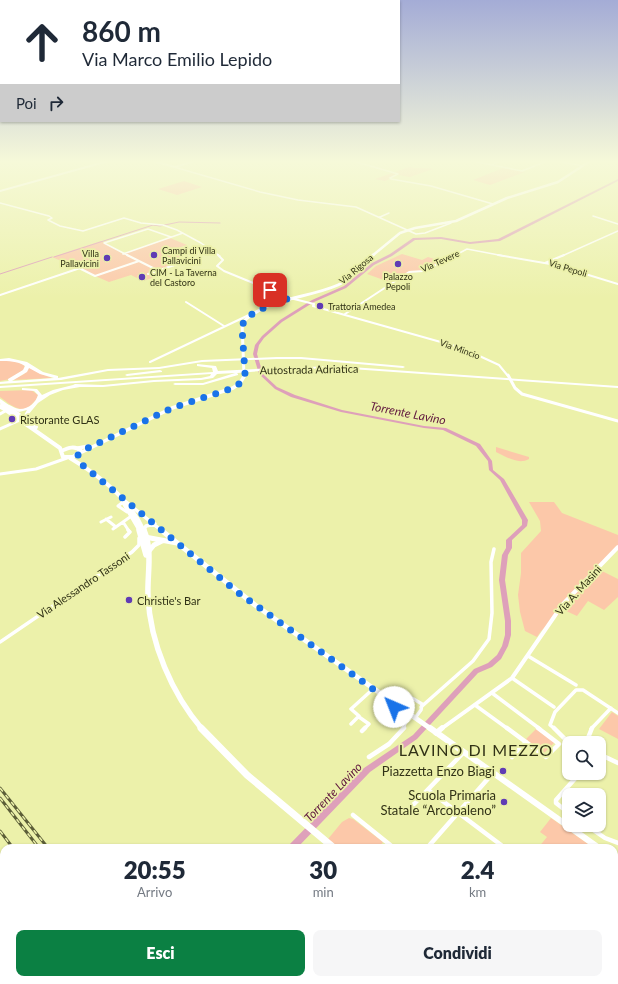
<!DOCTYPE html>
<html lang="it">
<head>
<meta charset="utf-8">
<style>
	:root { --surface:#fff; --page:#f6f6f7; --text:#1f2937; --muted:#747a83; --accent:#0b8043 }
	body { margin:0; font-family:Lato,sans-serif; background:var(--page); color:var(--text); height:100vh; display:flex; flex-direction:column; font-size:15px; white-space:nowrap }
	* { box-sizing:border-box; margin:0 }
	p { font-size:13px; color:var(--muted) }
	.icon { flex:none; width:22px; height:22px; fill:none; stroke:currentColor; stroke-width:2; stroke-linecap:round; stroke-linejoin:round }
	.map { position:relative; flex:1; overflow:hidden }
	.panel { position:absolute; left:0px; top:844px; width:618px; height:140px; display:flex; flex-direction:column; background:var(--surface); border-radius:12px 12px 0 0; box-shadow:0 1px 3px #0004 }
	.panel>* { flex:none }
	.guide { position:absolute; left:0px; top:0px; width:400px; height:122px; box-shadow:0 1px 3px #0004; background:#fff; color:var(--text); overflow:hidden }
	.buttons { position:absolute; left:562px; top:736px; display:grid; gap:8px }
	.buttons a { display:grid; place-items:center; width:44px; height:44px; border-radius:8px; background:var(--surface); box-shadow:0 1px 3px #0004; font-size:20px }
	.pin { position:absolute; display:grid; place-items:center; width:34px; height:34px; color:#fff; margin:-17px; border-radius:8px; box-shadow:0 2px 6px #0006 }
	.me { position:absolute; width:44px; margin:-22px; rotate:316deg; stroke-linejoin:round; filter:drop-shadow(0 0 3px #0008) }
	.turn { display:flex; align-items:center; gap:14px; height:84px; padding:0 16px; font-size:18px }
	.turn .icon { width:52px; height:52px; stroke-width:2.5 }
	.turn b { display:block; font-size:28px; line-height:34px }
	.then { display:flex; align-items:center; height:38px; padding:0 16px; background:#0003; gap:8px; font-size:15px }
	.eta { display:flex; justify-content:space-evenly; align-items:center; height:68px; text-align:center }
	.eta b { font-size:24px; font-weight:800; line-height:28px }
	.action { display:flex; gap:8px; margin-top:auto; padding:8px 16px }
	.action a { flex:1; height:46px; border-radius:8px; background:var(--accent); color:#fff; font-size:16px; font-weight:800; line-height:46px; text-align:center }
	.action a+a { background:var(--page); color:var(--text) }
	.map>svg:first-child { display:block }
</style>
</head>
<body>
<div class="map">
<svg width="618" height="984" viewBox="0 0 618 984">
	<rect width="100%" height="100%" fill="#ecf1aa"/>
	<!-- green -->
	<path fill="#fcc8a9" d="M409,167C418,169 424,167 433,169L410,177L398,175L385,181L375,179Z
		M503,168L525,172L490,185L473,180Z
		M184,181L202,187L177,195L158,189Z
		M170,238L187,245L178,248L188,253L178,257L188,261L153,273L158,276L143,281L131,275L109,282L52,257L101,241L123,254Z
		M402,254L422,260L428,257L441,261L423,271L409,273L392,283L367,274L376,266Z
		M0,361H15L24,365L25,369L10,379L0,381Z
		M28,367L41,374L52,378L12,380L24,374Z
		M31,390L38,395C37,399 36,400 33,403C22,416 11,405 0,397V391Z
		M496,447L529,457V459C518,465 507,457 496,452Z
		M529,502H554L562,513L618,535V549L598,569L618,579V597L604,610L588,601L577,616L564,610L541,631L537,637L525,631L520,612L518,595L521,573V553L541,531L540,521Z
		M612,712L618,716V739L599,729Z
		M536,729L555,742L544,753L526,739Z
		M349,818L353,819L383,842L380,846L382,848H339L328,839L342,822Z
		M551,818L594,848H538L547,837L540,832Z"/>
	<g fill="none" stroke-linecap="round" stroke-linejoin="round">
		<!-- stream -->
		<path stroke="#dea0ba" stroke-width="1" d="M54,257L153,225L160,226L179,222L220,223
			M0,274L52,257"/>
		<!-- river -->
		<path fill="#dea0ba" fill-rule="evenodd" d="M618,179V181L500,241L470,244L441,239L415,240L392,256L374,265L346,288L314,302L282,322L264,338L259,345L257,354L263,374L277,387L295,395L342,410L424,426L446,428L480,444L492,461L493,470L504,479L528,520L527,526L512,540V548L508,555L505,580L511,621V635L508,646L501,659L492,667L478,673L417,739L370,772L297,848H288L289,845L364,768L413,735L474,669L488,663L497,655L502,646L505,635V621L499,580L502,555L506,548V540L522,525V520L500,480L489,470L488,461L476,446L443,430L424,428L341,412L291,397L275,389L259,374L253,354L255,345L262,336L280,320L312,300L344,286L372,263L390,254L413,238L441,237L470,242L498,239Z
			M146,980H156L154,984H144Z"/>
		<!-- minor-far4 -->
		<path stroke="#fff" stroke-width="1.5" d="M353,161L398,174L390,178L391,179L431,186L493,204
			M472,161L522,171L547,161
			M557,161L583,166
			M491,165L500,161
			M174,167L260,192L298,200L356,207L416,234L425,233L451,223
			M0,203L49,216L52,218L48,220L60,226L83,231L124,218L141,223L163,225L177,230L201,243L220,256
			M593,216L618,224
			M380,217L389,213
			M123,254L183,233
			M129,256L104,243L148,229L171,237
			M454,256L467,249L504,256
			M562,256L618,231"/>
		<!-- minor-far3 -->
		<path stroke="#fff" stroke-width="2" d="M127,255L159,271
			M218,255L223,260L217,266L224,271L290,298L314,304L313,306L462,348L499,365L508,376
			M498,255L556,265L618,284
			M545,263L564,255
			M79,268L95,276L139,261
			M148,274L195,258
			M0,295L95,263
			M186,302L224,326
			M345,314L409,272L423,271L456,255
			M150,362L251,314"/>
		<!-- minor-far2 -->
		<path stroke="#fff" stroke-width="3" d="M508,375L515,388L522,394L618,421
			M0,414L7,410
			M0,429L20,420
			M0,474L36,469L67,458
			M123,502L118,506L127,512
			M106,519L116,527
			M101,522L111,517
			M113,529L123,522
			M129,531L123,522L130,517"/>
		<!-- minor-far1 -->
		<path stroke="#fff" stroke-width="3.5" d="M125,537L130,532L128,530
			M0,642L132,552L139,545V538
			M528,656L576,685
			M512,678L554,707
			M492,693L540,729
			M475,705L508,729
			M421,707L473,661L489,639L492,613L491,562L494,549
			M359,717L369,724L364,729
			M351,724L359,716L351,709L373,689
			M403,729L407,718L393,707L405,694L422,704L421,710L415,718
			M555,729L550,725L555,712L576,690H583L618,713
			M591,729L611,708"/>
		<!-- minor -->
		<path stroke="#fff" stroke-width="4.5" d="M507,728L546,757L559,744L538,728
			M554,728L565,739L573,743
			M362,731L365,728
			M586,743L592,728
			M599,754L618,763
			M369,757L389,744L404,728
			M512,757L526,742
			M428,790L505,848
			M414,804L464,752
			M569,813L556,803V800L580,773
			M353,815L394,848
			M586,825L605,838L618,843
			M427,848L493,773
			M614,904L618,897
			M564,984L567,980"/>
		<!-- tertiary-far2 -->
		<path stroke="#fff" stroke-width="2" d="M153,161L175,167L194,161
			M0,191L108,161"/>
		<!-- tertiary-far1 -->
		<path stroke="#fff" stroke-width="4" d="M441,729L512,678L563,604L618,547"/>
		<!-- tertiary -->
		<path stroke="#fff" stroke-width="5.5" d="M436,733L442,728"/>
		<!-- secondary-far4 -->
		<path stroke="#fff" stroke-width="2.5" d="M372,256L400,233L415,228L456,221L507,198L558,182L590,161"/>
		<!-- secondary-far3 -->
		<path stroke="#fff" stroke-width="3" d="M244,376L242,323C268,297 306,299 338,285C351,279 363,264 373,255"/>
		<!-- secondary-far2 -->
		<path stroke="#fff" stroke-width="3.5" d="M78,448L89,446
			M80,453L172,408L233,388L240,383L245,375
			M125,501L162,531
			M143,531L146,526L155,524"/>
		<!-- secondary-far1 -->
		<path stroke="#fff" stroke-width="5" d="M161,530L255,605L431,729
			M142,532L144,530
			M145,537L177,543
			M149,551L154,545L162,541"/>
		<!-- secondary -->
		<path stroke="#fff" stroke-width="6" d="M430,728L599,848
			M614,860L618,863"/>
		<!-- primary-far2 -->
		<path stroke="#fff" stroke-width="4" d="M0,401L36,427
			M0,406L60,448L63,457H73L81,451C75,445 68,448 61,451
			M70,458C100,476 129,498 144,531
			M123,502L140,531"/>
		<!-- primary-far1 -->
		<path stroke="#fff" stroke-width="5.5" d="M139,530L146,555
			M144,530C153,551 147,574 148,596C150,643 172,694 202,729"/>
		<!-- primary -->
		<path stroke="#fff" stroke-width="7" d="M201,728L247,775L334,848
			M463,980L466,984
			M496,980L501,984
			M551,980L553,984
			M572,984L573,980"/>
		<!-- motorway -->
		<path fill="#fff" fill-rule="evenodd" d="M277,357H301L403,366L405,367L403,368L301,359H277L202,362L159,369L108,371L61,380L0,384V382L9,381L8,380V379L23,370L25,366C17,361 9,361 0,361V359L9,358L27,362L43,372L58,376V378L108,369L159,367L202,360ZM29,368L40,374L54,378L12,381L27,372Z
			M197,364L216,366L218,371L274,368L337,366L618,386V388L337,368L274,370L237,373L238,374V375L203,385H175L173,384L175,383H203L235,373L217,374L213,378L201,380L154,382L103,387H80L63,390L50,395L38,403L28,415L31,421L29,422H27L24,415L27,410L19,412L4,405V404C10,404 15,409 20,409C29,409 36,402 38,395L34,391L22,390V388L37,389L42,395L53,390L73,385L75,384L103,385L154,380L201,378L210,376L211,374L0,388V386L213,372L212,368L197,366Z
			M160,370L162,371V372L127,376L125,375L127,374Z
			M0,406L9,409V410L7,411L0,409Z"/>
		<defs>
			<path id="rail" d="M0,788L48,848
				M0,798L39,848
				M0,831L13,848
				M113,980L116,984
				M137,980L140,984
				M153,980L156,984"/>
		</defs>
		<!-- rail casing -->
		<use href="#rail" stroke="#5c5e38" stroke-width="3"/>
		<!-- rail -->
		<use href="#rail" stroke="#ecf1aa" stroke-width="1.5" stroke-dasharray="4.5" stroke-linecap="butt"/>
	</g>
	<!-- sky -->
	<linearGradient id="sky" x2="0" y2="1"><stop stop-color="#a4acd6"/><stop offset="0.54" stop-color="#f6f9d9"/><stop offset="1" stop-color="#f6f9d9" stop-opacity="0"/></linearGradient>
	<rect width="618" height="299" fill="url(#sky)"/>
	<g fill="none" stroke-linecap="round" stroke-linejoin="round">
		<!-- route -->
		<path stroke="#1a73e8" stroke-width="7" stroke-dasharray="0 12.6" d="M270,290L290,298C278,302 242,313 242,328L245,373C244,382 238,385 230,389L172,408L86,449L78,455L80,463L236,591L394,704V707"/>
	</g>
	<!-- markers -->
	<g fill="#603cb4" stroke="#ecf1aa" stroke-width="1.5">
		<circle cx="154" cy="255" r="4"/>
		<circle cx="107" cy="258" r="4"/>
		<circle cx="398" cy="264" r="4"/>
		<circle cx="142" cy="277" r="4"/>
		<circle cx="320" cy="306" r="4"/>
		<circle cx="12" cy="419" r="4"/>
		<circle cx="129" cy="600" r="4"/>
		<circle cx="503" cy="771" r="4"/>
		<circle cx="504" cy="802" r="4"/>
	</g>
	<g text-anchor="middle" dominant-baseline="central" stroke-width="3.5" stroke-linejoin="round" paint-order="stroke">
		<!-- far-poi labels -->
		<g font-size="9" fill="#313216" stroke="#ecf1aa" text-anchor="start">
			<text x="162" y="250">Campi di Villa<tspan x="162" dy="10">Pallavicini</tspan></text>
			<text x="99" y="253" text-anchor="end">Villa<tspan x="99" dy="10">Pallavicini</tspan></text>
			<text x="150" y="272">CIM - La Taverna<tspan x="150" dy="10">del Castoro</tspan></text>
			<text x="398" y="276" text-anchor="middle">Palazzo<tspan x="398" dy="10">Pepoli</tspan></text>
			<text x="328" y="306">Trattoria Amedea</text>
		</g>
		<!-- far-street labels -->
		<g font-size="9" fill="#313216" stroke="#ecf1aa">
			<text transform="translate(440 261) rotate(-24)">Via Tevere</text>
			<text transform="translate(568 268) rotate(17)">Via Pepoli</text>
			<text transform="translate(356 269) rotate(-40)">Via Rigosa</text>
			<text transform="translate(460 349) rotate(20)">Via Mincio</text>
		</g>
		<!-- street labels -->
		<g font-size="11" fill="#313216" stroke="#ecf1aa">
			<text transform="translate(309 369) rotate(-1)">Autostrada Adriatica</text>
			<text transform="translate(83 585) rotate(-34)">Via Alessandro Tassoni</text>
			<text transform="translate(578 590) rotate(-48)">Via A. Masini</text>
		</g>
		<!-- poi labels -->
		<g font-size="11" fill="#313216" stroke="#ecf1aa" text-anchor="start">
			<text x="20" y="419">Ristorante GLAS</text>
			<text x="137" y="600">Christie's Bar</text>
		</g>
		<!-- water labels -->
		<g font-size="12" font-style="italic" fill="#60183e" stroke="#ecf1aa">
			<text transform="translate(408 413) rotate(11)">Torrente Lavino</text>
			<text transform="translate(333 792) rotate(-46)">Torrente Lavino</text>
		</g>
		<!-- near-poi labels -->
		<g font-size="13" fill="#313216" stroke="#ecf1aa" text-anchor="end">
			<text x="495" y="771">Piazzetta Enzo Biagi</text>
			<text x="496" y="795">Scuola Primaria<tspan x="496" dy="15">Statale “Arcobaleno”</tspan></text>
		</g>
		<!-- near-quarter labels -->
		<g font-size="16" letter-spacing="1" fill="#313216" stroke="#ecf1aa">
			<text x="476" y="749">LAVINO DI MEZZO</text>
		</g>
	</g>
</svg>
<div class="buttons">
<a><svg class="icon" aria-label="search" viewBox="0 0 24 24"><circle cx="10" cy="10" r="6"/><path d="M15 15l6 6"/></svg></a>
<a><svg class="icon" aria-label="layers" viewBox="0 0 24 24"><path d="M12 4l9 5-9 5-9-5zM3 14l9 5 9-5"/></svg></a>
</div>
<div class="pin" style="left:270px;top:290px;background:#d93025"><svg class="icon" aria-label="arrive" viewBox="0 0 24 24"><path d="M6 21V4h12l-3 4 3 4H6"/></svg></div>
<svg class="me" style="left:394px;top:707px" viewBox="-20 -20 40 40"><circle r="19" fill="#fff"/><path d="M0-13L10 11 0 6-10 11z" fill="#1a73e8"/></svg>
<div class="guide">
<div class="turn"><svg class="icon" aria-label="ahead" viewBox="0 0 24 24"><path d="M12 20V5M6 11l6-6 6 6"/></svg><div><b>860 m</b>Via Marco Emilio Lepido</div></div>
<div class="then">Poi<svg class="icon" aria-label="right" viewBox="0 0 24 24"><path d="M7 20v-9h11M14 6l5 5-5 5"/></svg></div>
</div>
<section class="panel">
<div class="eta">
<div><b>20:55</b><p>Arrivo</p></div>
<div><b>30</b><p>min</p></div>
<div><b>2.4</b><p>km</p></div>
</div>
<div class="action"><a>Esci</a><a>Condividi</a></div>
</section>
</div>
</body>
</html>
